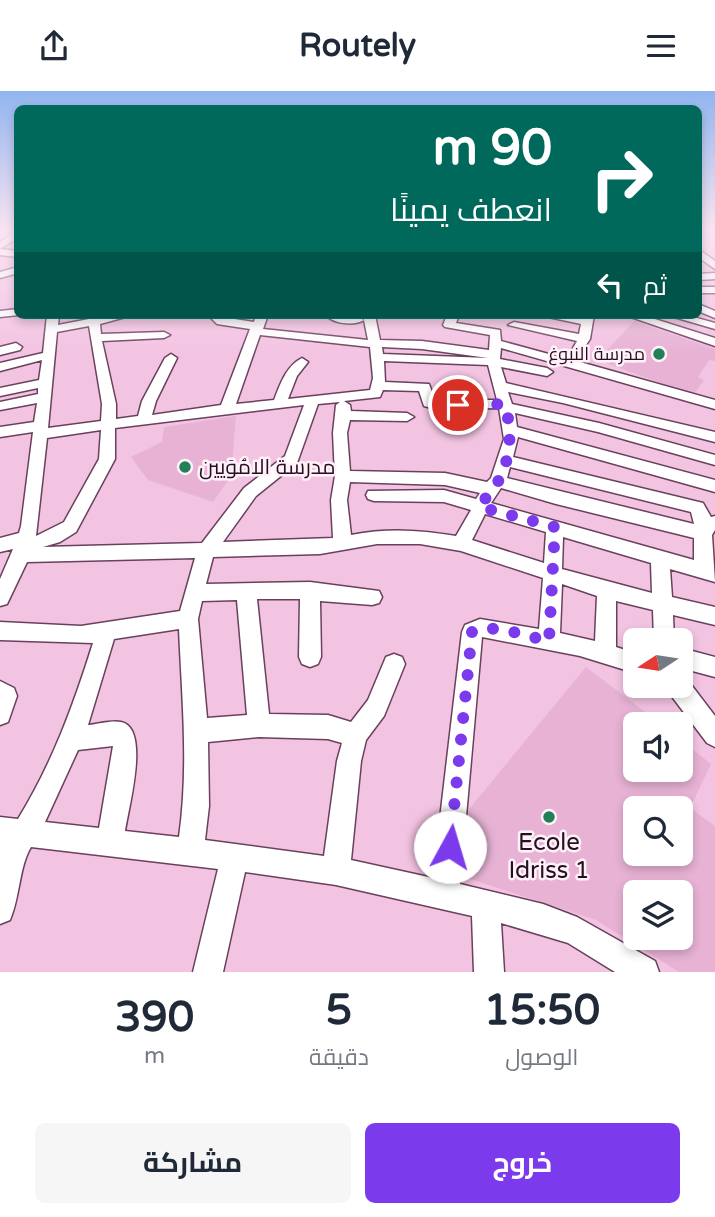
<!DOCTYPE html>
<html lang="ar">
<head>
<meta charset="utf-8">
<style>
	:root { --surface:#fff; --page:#f6f6f7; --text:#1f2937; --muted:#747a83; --accent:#7c3aed }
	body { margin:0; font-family:"Varela Round",Cairo,sans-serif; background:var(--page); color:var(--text); direction:rtl; height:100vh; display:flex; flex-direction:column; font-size:26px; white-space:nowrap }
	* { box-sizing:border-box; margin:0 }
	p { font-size:23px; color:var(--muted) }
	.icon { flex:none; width:38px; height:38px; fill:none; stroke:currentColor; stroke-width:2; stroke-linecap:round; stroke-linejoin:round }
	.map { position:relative; height:881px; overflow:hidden; direction:ltr }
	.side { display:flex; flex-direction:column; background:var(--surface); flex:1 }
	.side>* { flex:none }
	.banner { position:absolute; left:14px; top:14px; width:688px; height:214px; border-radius:10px; box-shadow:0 4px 10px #0003; direction:rtl; background:#00695c; color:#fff; overflow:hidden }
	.needle { width:46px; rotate:258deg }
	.buttons { position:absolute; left:623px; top:537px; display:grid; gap:14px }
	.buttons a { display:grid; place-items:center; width:70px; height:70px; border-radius:10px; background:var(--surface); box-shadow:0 4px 10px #0003; font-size:35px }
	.pin { position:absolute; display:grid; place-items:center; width:60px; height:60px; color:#fff; margin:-30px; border:4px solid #fff; border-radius:50%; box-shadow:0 2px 7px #0007 }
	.me { position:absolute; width:77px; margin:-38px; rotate:6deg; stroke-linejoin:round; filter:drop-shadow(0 0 5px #0008) }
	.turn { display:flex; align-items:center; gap:24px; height:147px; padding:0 35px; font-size:32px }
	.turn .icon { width:91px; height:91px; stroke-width:2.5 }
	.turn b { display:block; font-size:49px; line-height:60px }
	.then { display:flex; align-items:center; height:66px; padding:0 35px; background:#0003; gap:14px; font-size:26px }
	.eta { display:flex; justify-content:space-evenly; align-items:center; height:119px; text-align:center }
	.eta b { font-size:42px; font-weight:700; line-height:49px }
	.primary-button { display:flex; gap:14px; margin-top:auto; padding:14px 35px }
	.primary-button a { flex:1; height:80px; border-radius:10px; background:var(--accent); color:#fff; font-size:28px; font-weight:700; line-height:80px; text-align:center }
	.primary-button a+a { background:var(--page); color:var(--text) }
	header { display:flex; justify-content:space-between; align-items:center; height:91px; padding:0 35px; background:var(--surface); font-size:32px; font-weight:700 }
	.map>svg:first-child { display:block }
</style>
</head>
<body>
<header><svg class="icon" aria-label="menu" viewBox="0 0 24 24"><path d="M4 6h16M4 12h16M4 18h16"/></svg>Routely<svg class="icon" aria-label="share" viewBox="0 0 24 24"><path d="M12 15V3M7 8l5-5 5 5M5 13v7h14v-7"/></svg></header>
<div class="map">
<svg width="715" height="881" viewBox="0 0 715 881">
	<rect width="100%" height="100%" fill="#f3c3e2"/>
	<!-- built -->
	<path fill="#e7b2d4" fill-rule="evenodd" d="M634,230L715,258V270L709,269L698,286L704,289L693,304L598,269Z
		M236,325L231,385L213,411L148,389L131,366L162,351L164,336Z
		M586,576L661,633L635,634V679H681V649L711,673L690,717L715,735V881H679L596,829L424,773ZM635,718H681V763H635ZM635,802H681V847H635Z"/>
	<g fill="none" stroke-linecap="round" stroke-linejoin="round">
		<defs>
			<path id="minor" d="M15,141H18V147L0,158V151Z
				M0,158L18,160V166L0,164Z
				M698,158L715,170V178L698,166Z
				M18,176V182L0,187V181Z
				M715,182V188L698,189V183Z
				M698,196H715V202H698Z
				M698,213L715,220V227L698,220Z
				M18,218L19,224L0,226V220Z
				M47,224H59L58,234L89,228L88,224H133L100,233L101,243L164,241L170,244L164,247L102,250L116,313V328L138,325L142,310L165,267L171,263L177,267L156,310L152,324L221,314L250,238L217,233L208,224L254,231L256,224H268L263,238L368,249L363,224H375L380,249L422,250L489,259L490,244L445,236L443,234L447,224H459L456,232L500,239L501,250L567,268L577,250L508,234L514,231L579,243L581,233L539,224L582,227V224H594L590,248L580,263V271L715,309V318L501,257L500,268L547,277L553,281L547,285L501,276L506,292L715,341V351L563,312L508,301L512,313L599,332L715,364V374L598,341L515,322L517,336L715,389V401L518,346L513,366L703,412L711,426L715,425V439L712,444L715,491L670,478L672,506L715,516V534L673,524L674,550H654L653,519L616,510V556L635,562V582L580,565L482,546L460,793L543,813L577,826L655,870L659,881H615L568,852L501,832L504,881H474L472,825L336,794L245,781L223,881H193L218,778L31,756C19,776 20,806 10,829L0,833V726L18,728C52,673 74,613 93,552L0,549V531L81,535L180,520L195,467L27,471L7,513L0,515V488L13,458L0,461V447L19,442L21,435L33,341L0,346V336L34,331L37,312L0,319V311L38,303V297L0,305V297L39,289L42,269L0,280V272L43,262ZM89,235L102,313L101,330L48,337L57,241ZM260,244L370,256L373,287L370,299L288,308L297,285L308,271L302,267C286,275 280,294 274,309L236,313ZM382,256L422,258L488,267L383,263ZM384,270L488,274L497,309H435L429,293L385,291ZM383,299L419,300L424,315L435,318L499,317L504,348L491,387L487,391L445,382L350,380L347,342L350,329L407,330L414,326L407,322L351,320L350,314L344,310L380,306ZM340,311L336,314L333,342L335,385L331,409L333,447L223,451L256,405L297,372L318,313ZM304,314L285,365L244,397L202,452L43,456L60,451L76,441L115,368V337ZM101,339L99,368L64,431L36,445L47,347ZM510,376L691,421L694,433L507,387ZM350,391L445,394L480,402L476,408L444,399L368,400L366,404L368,408L374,410L444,411L471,419L456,445C420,439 387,437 351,444L347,409ZM501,397L556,413L694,447V469L491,412ZM485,423L546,441L544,472L472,449ZM563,446L651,472L652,502L562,478ZM377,453H420L461,460L543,487L539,538L480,528L465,534L462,541L433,787L351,769L361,670L366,649L384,625L405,573L402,566L394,563L386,566L368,609L351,631L328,624L269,623L257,508H300L299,566L302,573L310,576L318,573L321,566L320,510L372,514L379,512L382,506L379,500L310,491L206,493L213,466L320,463ZM562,493L597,505L595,550L560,542ZM237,509L247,624L207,627L198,528L202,510ZM179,538C182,608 189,677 179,746L125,740C128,718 151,637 121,631C112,629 98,633 88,634L114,548ZM259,646L328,648L342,652L337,670L324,765L205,749L209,715L208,651ZM113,655L99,737L45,731L78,659Z
				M326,224L358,226L364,229C355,235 333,233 326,224Z
				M625,224H642L715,247V255Z
				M667,224H686L715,232V238Z
				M16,252L22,256L20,259L0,264V256Z
				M681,557L715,566V586L681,577Z
				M681,585L686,587L715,625V656L707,652L670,603L667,595H681Z
				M0,590L14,597L17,605L8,631L0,634Z"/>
		</defs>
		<!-- minor casing -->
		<use href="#minor" stroke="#69415c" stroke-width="3"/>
		<!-- minor -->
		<use href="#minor" fill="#fff" fill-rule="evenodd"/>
	</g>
	<!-- sky -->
	<linearGradient id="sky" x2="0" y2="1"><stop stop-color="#91b5ef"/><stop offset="0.53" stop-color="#fae4f2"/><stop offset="1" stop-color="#fae4f2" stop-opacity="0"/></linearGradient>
	<rect width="715" height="264" fill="url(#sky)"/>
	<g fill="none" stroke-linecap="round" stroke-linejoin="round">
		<!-- route -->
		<path stroke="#7c3aed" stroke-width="12" stroke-dasharray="0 21.6" d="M450,756L472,541C492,531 527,546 549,550L555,436L480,416C485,407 494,397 499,389C511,366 513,337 504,313L458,314"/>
	</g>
	<!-- markers -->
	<g fill="#218058" stroke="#fff0f9" stroke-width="2.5">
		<circle cx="659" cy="263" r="7"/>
		<circle cx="185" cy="376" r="7"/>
		<circle cx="549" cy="726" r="7"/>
	</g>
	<g text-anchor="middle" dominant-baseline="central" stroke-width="5" stroke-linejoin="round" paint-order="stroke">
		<!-- far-poi labels -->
		<g font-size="18" fill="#23121d" stroke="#fff0f9" text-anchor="end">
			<text x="645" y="263">مدرسة النبوغ</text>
		</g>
		<!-- poi labels -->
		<g font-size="21" fill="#23121d" stroke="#fff0f9" text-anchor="start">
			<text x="199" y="376">مدرسة الامُوَيين</text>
		</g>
		<!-- near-poi labels -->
		<g font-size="24" fill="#23121d" stroke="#fff0f9">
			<text x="549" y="751">Ecole<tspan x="549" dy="28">Idriss 1</tspan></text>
		</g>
	</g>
</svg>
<div class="buttons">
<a><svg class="needle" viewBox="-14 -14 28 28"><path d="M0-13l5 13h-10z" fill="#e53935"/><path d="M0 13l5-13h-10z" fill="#747a83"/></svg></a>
<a><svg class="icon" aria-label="sound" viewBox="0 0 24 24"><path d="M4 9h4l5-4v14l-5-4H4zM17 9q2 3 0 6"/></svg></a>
<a><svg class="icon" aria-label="search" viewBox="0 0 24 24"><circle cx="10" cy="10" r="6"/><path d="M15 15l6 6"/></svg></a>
<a><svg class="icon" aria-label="layers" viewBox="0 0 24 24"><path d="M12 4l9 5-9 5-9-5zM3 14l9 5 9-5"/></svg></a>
</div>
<div class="pin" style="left:458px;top:314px;background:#d93025"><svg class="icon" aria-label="arrive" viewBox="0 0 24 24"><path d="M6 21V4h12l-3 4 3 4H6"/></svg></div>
<svg class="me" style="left:450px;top:756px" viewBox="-20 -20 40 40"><circle r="19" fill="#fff"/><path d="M0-13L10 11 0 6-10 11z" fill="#7c3aed"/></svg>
<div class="banner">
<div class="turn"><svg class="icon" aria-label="right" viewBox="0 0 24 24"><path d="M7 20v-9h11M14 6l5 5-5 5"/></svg><div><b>90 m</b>انعطف يمينًا</div></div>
<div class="then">ثم<svg class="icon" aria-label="left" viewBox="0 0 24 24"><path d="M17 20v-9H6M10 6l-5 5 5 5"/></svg></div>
</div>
</div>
<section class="side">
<div class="eta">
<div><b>15:50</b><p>الوصول</p></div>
<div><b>5</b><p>دقيقة</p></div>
<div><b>390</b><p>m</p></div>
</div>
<div class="primary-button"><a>خروج</a><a>مشاركة</a></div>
</section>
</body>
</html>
